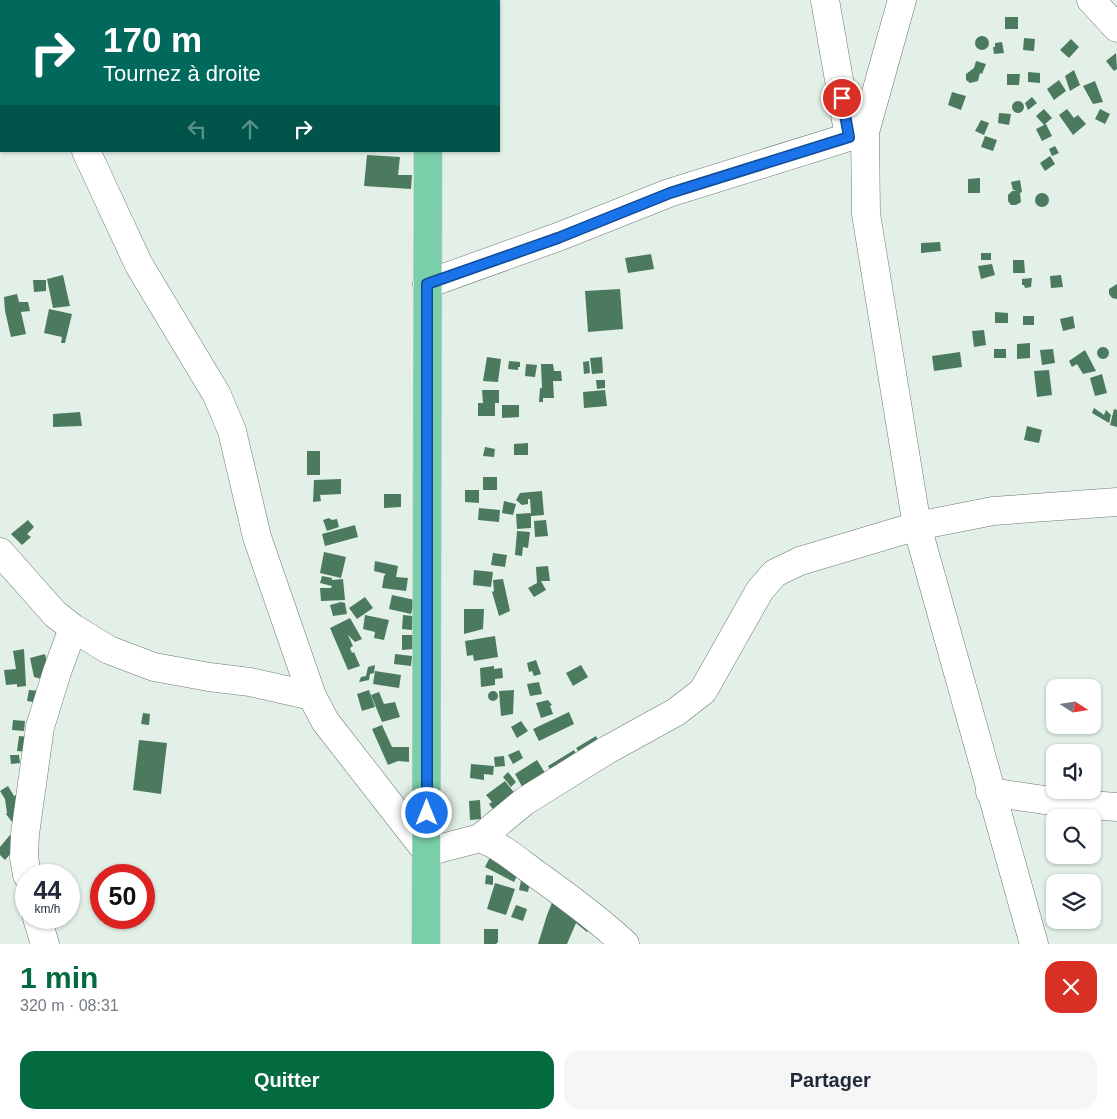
<!DOCTYPE html>
<html lang="fr">
<head>
<meta charset="utf-8">
<style>
	:root { --surface:#fff; --page:#f6f6f7; --text:#1f2937; --muted:#747a83; --accent:#046b41 }
	body { margin:0; font-family:Arial,sans-serif; background:var(--page); color:var(--text); height:100vh; display:flex; flex-direction:column; font-size:19px; white-space:nowrap }
	* { box-sizing:border-box; margin:0 }
	p { font-size:16px; color:var(--muted) }
	.icon { flex:none; width:28px; height:28px; fill:none; stroke:currentColor; stroke-width:2; stroke-linecap:round; stroke-linejoin:round }
	.map { position:relative; height:944px; overflow:hidden }
	.details { display:flex; flex-direction:column; background:var(--surface); flex:1 }
	.details>* { flex:none }
	.hud { position:absolute; left:0px; top:0px; width:500px; height:152px; box-shadow:0 1px 4px #0004; background:#00695c; color:#fff; overflow:hidden }
	.needle { width:32px; rotate:102deg }
	.buttons { position:absolute; left:1046px; top:679px; display:grid; gap:10px }
	.buttons a { display:grid; place-items:center; width:55px; height:55px; border-radius:10px; background:var(--surface); box-shadow:0 1px 4px #0004; font-size:25px }
	.speed { position:absolute; left:15px; top:864px; display:flex; gap:10px; font-size:25px; font-weight:700; text-align:center }
	.speed>* { display:grid; place-content:center; width:65px; height:65px; border-radius:50%; background:var(--surface); box-shadow:0 1px 4px #0004; line-height:1 }
	.speed small { font-size:12px; font-weight:400 }
	.speed .limit { border:8px solid #d22; background:#fff; color:#111 }
	.pin { position:absolute; display:grid; place-items:center; width:42px; height:42px; color:#fff; margin:-21px; border:2px solid #fff; border-radius:50%; box-shadow:0 1px 5px #0007 }
	.me { position:absolute; width:55px; margin:-28px; rotate:0deg; stroke-linejoin:round; filter:drop-shadow(0 0 4px #0008) }
	.turn { display:flex; align-items:center; gap:18px; height:105px; padding:0 20px; font-size:22px }
	.turn .icon { width:65px; height:65px; stroke-width:2.5 }
	.turn b { display:block; font-size:35px; line-height:42px }
	.lanes { display:flex; align-items:center; height:48px; padding:0 20px; background:#0003; justify-content:center; gap:25px; direction:ltr }
	.lanes .off { opacity:.35 }
	.round { display:grid; place-items:center; flex:none; width:52px; height:52px; border-radius:15px; background:var(--page) }
	.summary { display:flex; align-items:center; justify-content:space-between; height:85px; padding:0 20px }
	h1 { font-size:30px; font-weight:600; line-height:38px; color:var(--accent) }
	.button { display:flex; gap:10px; margin-top:auto; padding:10px 20px }
	.button a { flex:1; height:58px; border-radius:15px; background:var(--accent); color:#fff; font-size:20px; font-weight:600; line-height:58px; text-align:center }
	.button a+a { background:var(--page); color:var(--text) }
	.map>svg:first-child { display:block }
</style>
</head>
<body>
<div class="map">
<svg width="1117" height="944" viewBox="0 0 1117 944">
	<rect width="100%" height="100%" fill="#e2f0e7"/>
	<!-- building -->
	<path fill="#4b7a5f" d="M1005,17H1018V29H1005Z
		M975 43a7 7 0 1 1 14 0a7 7 0 1 1-14 0Z
		M1024,38L1035,39L1034,51L1023,50Z
		M1071,39L1079,47L1069,58L1060,50Z
		M1002,42L1004,53L994,54L993,47H995V43Z
		M1116,53L1117,69L1114,71L1106,61Z
		M976,61L986,64L982,74L980,73L978,81L970,83L966,80V74L974,68Z
		M1074,70L1080,85L1070,91L1065,76Z
		M1028,72L1040,73V83L1028,82Z
		M1007,74H1020L1019,85H1007Z
		M1059,80L1066,91L1054,100L1047,89Z
		M1095,81L1103,102L1093,104L1083,86Z
		M952,92L966,96L961,110L948,105Z
		M1032,97L1037,103L1028,110L1025,103Z
		M1012 107a6 6 0 1 1 12 0a6 6 0 1 1-12 0Z
		M1044,109L1052,118L1044,125L1036,116Z
		M1067,109L1074,118L1078,115L1086,124L1073,135L1059,115Z
		M1100,109L1110,114L1105,124L1095,119Z
		M999,113L1011,114L1009,125L998,123Z
		M981,120L989,123L984,135L975,131Z
		M1046,124L1052,136L1042,141L1036,129Z
		M985,136L997,140L993,151L981,147Z
		M1055,146L1059,153L1052,156L1049,149Z
		M367,155L400,157L398,175H412L411,189L364,186Z
		M1050,156L1055,164L1045,171L1040,163Z
		M980,178V193H968V179Z
		M1020,180L1022,192L1020,193L1021,202L1016,205H1011L1008,201V195L1012,191H1017L1013,190L1011,182Z
		M1035 200a7 7 0 1 1 14 0a7 7 0 1 1-14 0Z
		M940,242L941,251L921,253V243Z
		M981,253H991V260H981Z
		M651,254L654,269L628,273L625,258Z
		M1013,260H1024L1025,273H1013Z
		M992,264L995,275L981,279L978,266Z
		M63,275L70,306L53,308L47,279Z
		M1061,275L1063,287L1051,288L1050,276Z
		M1032,278L1031,287L1025,288L1024,285H1022V279Z
		M33,280H46V291L34,292Z
		M1117,284V299L1112,298L1109,294V289Z
		M620,289L623,329L588,332L585,291Z
		M17,294L19,302H28L30,311L21,312L26,334L11,337L5,311L4,297Z
		M49,309L72,314L65,343H61L62,337L44,333Z
		M995,312L1008,313V323H995Z
		M1023,316H1034V325H1023Z
		M1073,316L1075,328L1063,331L1060,319Z
		M984,330L986,345L974,347L972,331Z
		M1030,343V358L1017,359V344Z
		M1097 353a6 6 0 1 1 12 0a6 6 0 1 1-12 0Z
		M994,349H1006V358H994Z
		M1053,349L1055,363L1042,365L1040,350Z
		M1085,350L1096,371L1083,374L1077,364L1072,367L1069,361Z
		M960,352L962,367L934,371L932,356Z
		M487,357L501,359L498,382L483,381Z
		M602,357L603,373L592,374L590,358Z
		M509,361L520,362V367H518V370L508,369Z
		M589,361L590,373L584,374L583,362Z
		M526,364L537,365L535,377L525,376Z
		M541,364H553L554,371H561L562,381H553L554,398H543V402H539L540,388H542Z
		M1049,370L1052,395L1037,397L1034,371Z
		M1102,374L1107,393L1095,396L1090,378Z
		M596,380H605V388L597,389Z
		M482,390H499V403H495V416H478V403H483Z
		M605,390L607,406L584,408L583,392Z
		M502,405H519V417L502,418Z
		M1094,408L1104,415L1106,410L1111,415L1109,423L1092,413Z
		M1114,409L1117,410V427L1110,425Z
		M80,412L82,426L53,427V414Z
		M1027,426L1042,430L1039,443L1024,440Z
		M528,443V455H514V444Z
		M485,447L495,449L494,457L483,456Z
		M307,451H320V475H307Z
		M483,477H497V490H483Z
		M341,479V494L320,495L321,501L313,502L314,480Z
		M465,490H479V503L465,502Z
		M542,491L544,515L531,516V528L517,529L516,514L531,513L530,499H528V504L522,505L516,500L520,493Z
		M384,494H401V507L384,508Z
		M504,501L516,504L513,515L502,513Z
		M479,508L500,510L499,522L478,520Z
		M329,518L332,520L337,519L339,527L327,531L323,520Z
		M28,520L34,527L27,534L31,537L22,545L11,534Z
		M546,520L548,536L535,537L534,521Z
		M355,525L358,537L325,546L322,534Z
		M517,531L530,532L528,548L523,547L522,556L515,555Z
		M324,552L346,557L341,578L320,573Z
		M493,553L507,555L505,567L491,565Z
		M375,561L398,566L396,577L408,578L406,591L382,588L384,576L386,574L374,571Z
		M548,566L550,581H541L546,590L534,597L528,588L537,583L536,567Z
		M474,570L493,572L491,587L473,585Z
		M322,576L332,578V580L343,579L345,600L321,601L320,588H331L332,586L320,583Z
		M503,579L510,611L499,616L492,592L494,591L493,580Z
		M392,595L415,600L411,614L389,609Z
		M365,597L373,608L357,619L349,608Z
		M341,602L345,603L347,614L333,616L330,605Z
		M464,609H484L483,629L464,634Z
		M365,615L389,620L384,640L374,638L375,632L363,629Z
		M403,615L413,616L412,630L402,629Z
		M350,618L362,639L355,642L348,635L353,646L350,648L352,653L354,652L360,666L348,670L330,628Z
		M402,635H414V649L402,650Z
		M495,636L498,657L474,661L473,655L467,656L465,641Z
		M24,649L26,686L17,687V684L6,685L4,670L16,669L13,651Z
		M45,654L48,666L45,680L34,677L30,658Z
		M395,654L412,656L411,666L394,664Z
		M536,660L541,674L534,676L532,671L529,672L527,663Z
		M375,665L374,673L370,674L369,680L359,682L361,677L366,676L368,667Z
		M581,665L588,677L573,686L566,673Z
		M494,666V669L502,668L503,678L495,679V685L481,687L480,668Z
		M375,671L401,675L399,688L373,684Z
		M539,682L542,694L530,696L527,684Z
		M29,690L41,691L39,703L27,701Z
		M369,690L375,707L362,711L357,694Z
		M514,690L513,714L501,716L499,691Z
		M488 696a5 5 0 1 1 10 0a5 5 0 1 1-10 0Z
		M379,692L384,704L395,702L400,717L382,722L371,695Z
		M548,700L552,705L550,706L553,714L541,718L536,703Z
		M569,712L574,724L539,741L533,729Z
		M143,713L150,714L149,725L141,724Z
		M13,720L25,721L24,731L12,730Z
		M521,721L528,731L517,738L511,727Z
		M382,725L392,747H409V762L398,761L388,765L372,729Z
		M19,736L31,737L29,752L17,751Z
		M596,736L602,748L583,759L576,748Z
		M139,740L167,743L161,794L133,790Z
		M519,750L523,758L513,764L508,755Z
		M574,750L580,761L554,776L548,766Z
		M10,755H19L20,763L11,764Z
		M504,756L505,766L495,767L494,757Z
		M537,760L547,776L524,790L515,774Z
		M471,764L494,766L493,775L484,774V780L470,778Z
		M508,772L516,782L511,787L503,777Z
		M505,781L519,799L498,816L489,804L492,802L486,795Z
		M8,786L14,796L25,791L15,826L6,814L7,813L5,799L0,791Z
		M480,800L481,819L470,820L469,801Z
		M10,835L19,844L5,860L0,855V847Z
		M493,851L522,866L514,882L485,867Z
		M486,875L493,876V885L485,884Z
		M522,876L531,878L528,892L519,890Z
		M495,883L515,889L506,915L487,909Z
		M556,893L596,922L587,932L576,923L567,944H538L547,915Z
		M516,905L527,909L523,921L511,917Z
		M484,929H498V942L496,944H484Z"/>
	<g fill="none" stroke-linecap="round" stroke-linejoin="round">
		<defs>
			<path id="minor" d="M42,0V1
				M825,0L849,137
				M1091,0L1117,28
				M865,132L866,214L917,526L1034,944
				M0,134H1
				M86,151L139,265L217,395L232,431L257,537L312,696L325,721L427,852L480,838L525,801L607,750L676,712L703,691L760,590L775,573L800,561L917,526L993,511L1117,502
				M427,284L558,237L669,193L865,132L902,0
				M0,552L55,614L73,628L109,650L154,667L209,677L250,682L312,696
				M990,792L1065,803L1117,807
				M480,838C501,846 518,861 536,874C567,896 597,918 625,944
				M27,875L24,857L25,834L40,727L57,672L73,628
				M37,918L45,944"/>
			<path id="major" d="M428,0V1
				M426,944L428,151"/>
		</defs>
		<!-- minor casing -->
		<use href="#minor" stroke="#6d7971" stroke-width="29"/>
		<!-- major casing -->
		<use href="#major" stroke="#cccdcc" stroke-width="29"/>
		<!-- minor -->
		<use href="#minor" stroke="#fff" stroke-width="28"/>
		<!-- major -->
		<use href="#major" stroke="#7acfaa" stroke-width="28"/>
	</g>
	<g fill="none" stroke-linecap="round" stroke-linejoin="round">
		<defs>
			<path id="route" d="M427,813V284L558,238L670,193L849,137L842,98"/>
		</defs>
		<!-- route casing -->
		<use href="#route" stroke="#114b97" stroke-width="12"/>
		<!-- route -->
		<use href="#route" stroke="#1a73e8" stroke-width="9"/>
	</g>
</svg>
<div class="buttons">
<a><svg class="needle" viewBox="-14 -14 28 28"><path d="M0-13l5 13h-10z" fill="#e53935"/><path d="M0 13l5-13h-10z" fill="#747a83"/></svg></a>
<a><svg class="icon" aria-label="sound" viewBox="0 0 24 24"><path d="M4 9h4l5-4v14l-5-4H4zM17 9q2 3 0 6"/></svg></a>
<a><svg class="icon" aria-label="search" viewBox="0 0 24 24"><circle cx="10" cy="10" r="6"/><path d="M15 15l6 6"/></svg></a>
<a><svg class="icon" aria-label="layers" viewBox="0 0 24 24"><path d="M12 4l9 5-9 5-9-5zM3 14l9 5 9-5"/></svg></a>
</div>
<div class="speed"><div>44<small>km/h</small></div><div class="limit">50</div></div>
<div class="pin" style="left:842px;top:98px;background:#d93025"><svg class="icon" aria-label="arrive" viewBox="0 0 24 24"><path d="M6 21V4h12l-3 4 3 4H6"/></svg></div>
<svg class="me" style="left:427px;top:813px" viewBox="-20 -20 40 40"><circle r="17" fill="#1a73e8" stroke="#fff" stroke-width="3"/><path d="M0-11L8 9 0 5-8 9z" fill="#fff"/></svg>
<div class="hud">
<div class="turn"><svg class="icon" aria-label="right" viewBox="0 0 24 24"><path d="M7 20v-9h11M14 6l5 5-5 5"/></svg><div><b>170 m</b>Tournez à droite</div></div>
<div class="lanes"><svg class="icon off" aria-label="left" viewBox="0 0 24 24"><path d="M17 20v-9H6M10 6l-5 5 5 5"/></svg><svg class="icon off" aria-label="ahead" viewBox="0 0 24 24"><path d="M12 20V5M6 11l6-6 6 6"/></svg><svg class="icon" aria-label="right" viewBox="0 0 24 24"><path d="M7 20v-9h11M14 6l5 5-5 5"/></svg></div>
</div>
</div>
<section class="details">
<div class="summary"><div><h1>1 min</h1><p>320 m · 08:31</p></div><a class="round" style="background:#d93025;color:#fff"><svg class="icon" aria-label="close" viewBox="0 0 24 24"><path d="M6 6l12 12M18 6L6 18"/></svg></a></div>
<div class="button"><a>Quitter</a><a>Partager</a></div>
</section>
</body>
</html>
